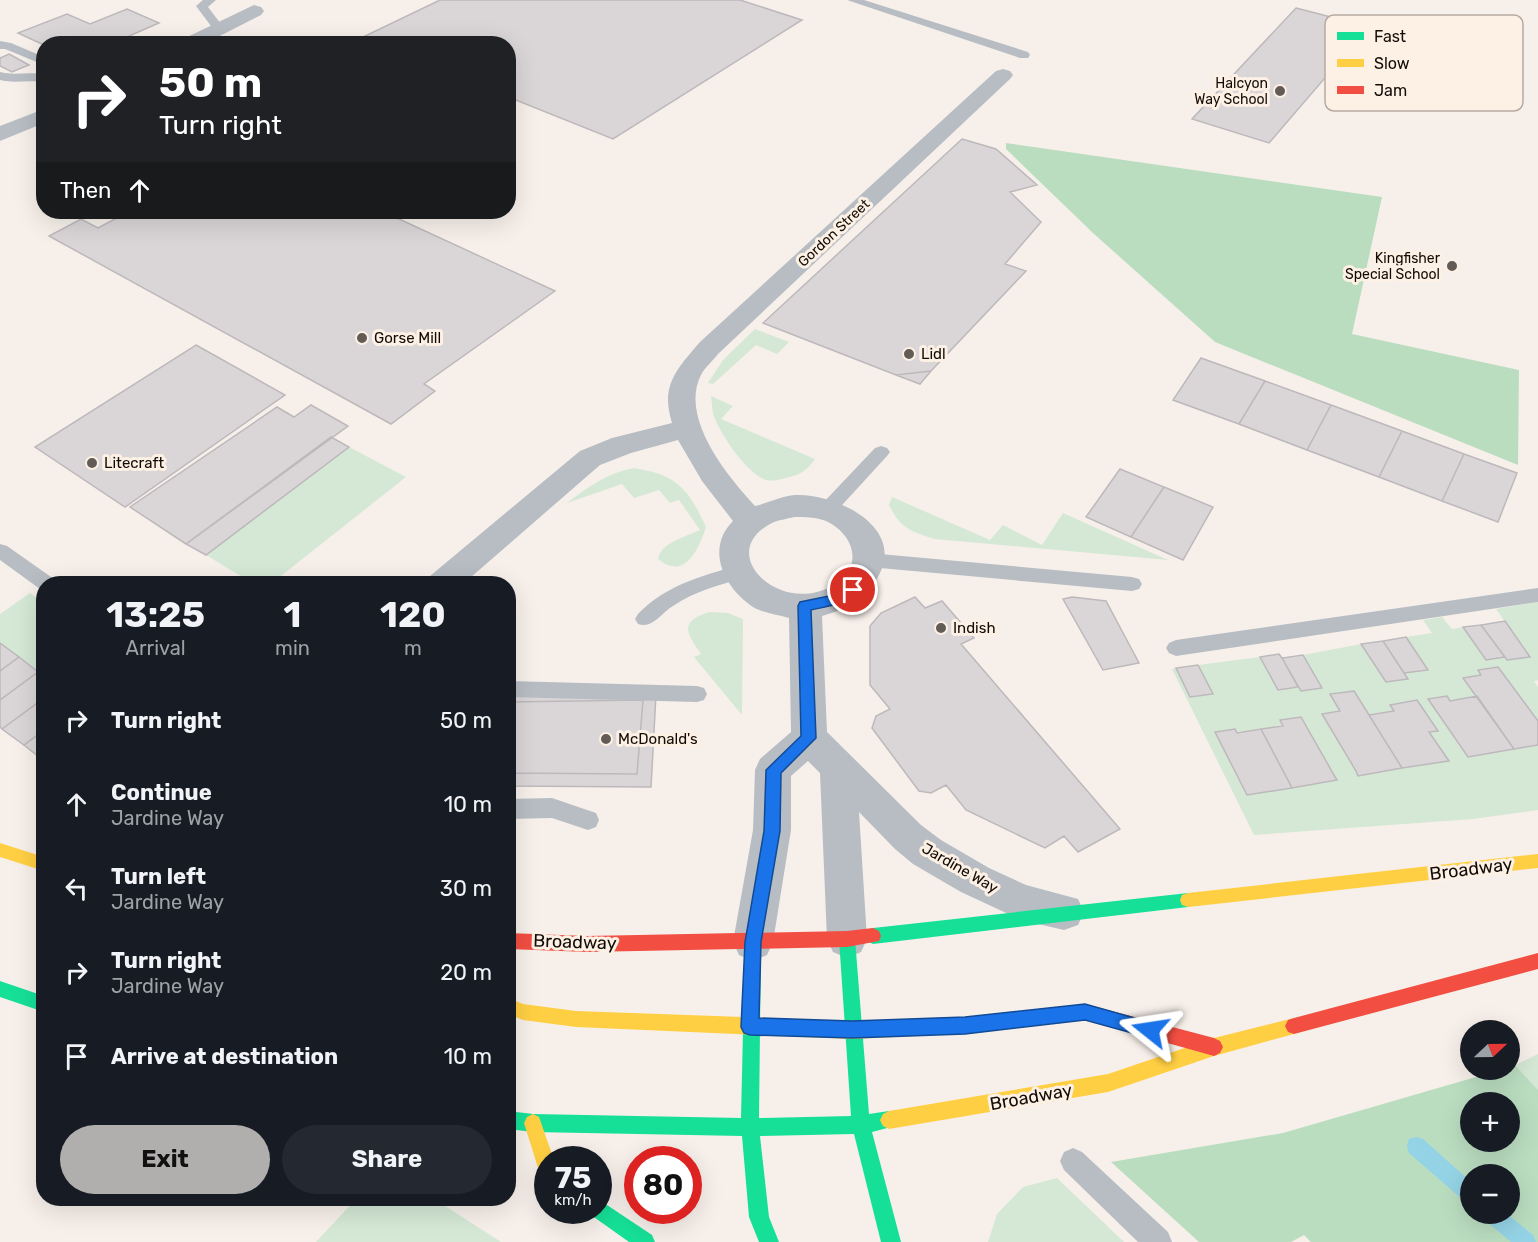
<!DOCTYPE html>
<html lang="en">
<head>
<meta charset="utf-8">
<style>
	:root { --surface:#171b24; --page:#242831; --text:#f1f3f6; --muted:#9ea1a6; --accent:#b1afae }
	body { margin:0; font-family:Rubik,sans-serif; background:var(--page); color:var(--text); height:100vh; display:flex; flex-direction:column; font-size:22px; white-space:nowrap }
	* { box-sizing:border-box; margin:0 }
	p { font-size:20px; color:var(--muted) }
	.icon { flex:none; width:33px; height:33px; fill:none; stroke:currentColor; stroke-width:2; stroke-linecap:round; stroke-linejoin:round }
	.map { position:relative; flex:1; overflow:hidden }
	.panel { position:absolute; left:36px; top:576px; width:480px; height:630px; display:flex; flex-direction:column; background:var(--surface); border-radius:24px; box-shadow:0 6px 24px #0002 }
	.panel>* { flex:none }
	.banner { position:absolute; left:36px; top:36px; width:480px; height:183px; border-radius:24px; box-shadow:0 6px 24px #0002; background:#202124; color:#fff; overflow:hidden }
	.needle { width:39px; rotate:68deg }
	.tools { position:absolute; left:1460px; top:1020px; display:grid; gap:12px }
	.tools a { display:grid; place-items:center; width:60px; height:60px; border-radius:50%; background:var(--surface); box-shadow:0 6px 24px #0002; font-size:30px }
	.speed { position:absolute; left:534px; top:1146px; display:flex; gap:12px; font-size:30px; font-weight:700; text-align:center }
	.speed>* { display:grid; place-content:center; width:78px; height:78px; border-radius:50%; background:var(--surface); box-shadow:0 6px 24px #0002; line-height:1 }
	.speed small { font-size:15px; font-weight:400 }
	.speed .limit { border:9px solid #d22; background:#fff; color:#111 }
	.pin { position:absolute; display:grid; place-items:center; width:51px; height:51px; color:#fff; margin:-26px; border:3px solid #fff; border-radius:50%; box-shadow:0 2px 6px #0007 }
	.me { position:absolute; width:66px; margin:-33px; rotate:285deg; stroke-linejoin:round; filter:drop-shadow(0 0 4px #0008) }
	.turn { display:flex; align-items:center; gap:21px; height:126px; padding:0 24px; font-size:27px }
	.turn .icon { width:78px; height:78px; stroke-width:2.5 }
	.turn b { display:block; font-size:42px; line-height:51px }
	.then { display:flex; align-items:center; height:57px; padding:0 24px; background:#0003; gap:12px; font-size:22px }
	.eta { display:flex; justify-content:space-evenly; align-items:center; height:102px; text-align:center }
	.eta b { font-size:36px; font-weight:700; line-height:42px }
	.primary-button { display:flex; gap:12px; margin-top:auto; padding:12px 24px }
	.primary-button a { flex:1; height:69px; border-radius:36px; background:var(--accent); color:#111; font-size:24px; font-weight:700; line-height:69px; text-align:center }
	.primary-button a+a { background:var(--page); color:var(--text) }
	ul { padding:0; list-style:none }
	li { display:flex; align-items:center; gap:18px; height:84px; padding:0 24px }
	li div { flex:1 }
	li b { display:block; font-size:22px }
	li em { font-style:normal }
	.map>svg:first-child { display:block }
</style>
</head>
<body>
<div class="map">
<svg width="1538" height="1242" viewBox="0 0 1538 1242">
	<rect width="100%" height="100%" fill="#f7f0ea"/>
	<!-- green -->
	<path fill="#d4e8d5" fill-rule="evenodd" d="M755,329L789,342L777,354L756,345L713,384L708,383L723,360Z
		M711,396L733,406L721,419L815,459C808,469 801,475 789,477C782,479 773,482 766,480C746,473 720,434 713,414C712,409 712,402 711,396Z
		M349,447L406,477L272,583H252L206,555Z
		M634,468C677,475 688,488 706,527C699,549 685,581 658,559C661,542 686,537 700,530L679,500L670,503L659,490L634,498L622,484L567,503C588,487 607,473 634,468Z
		M892,497L990,540L1003,525L1042,545L1063,513L1168,560L934,539C910,531 900,528 889,505Z
		M30,593L43,602V677L0,643V614Z
		M1538,602V680L1534,681L1538,687V721L1498,667L1478,670L1481,675L1464,678L1477,696L1450,701L1446,696L1429,699L1468,757L1538,745V810L1473,819L1254,835L1172,669L1176,668L1190,697L1212,694L1198,665L1260,657L1278,689L1298,687L1301,691L1321,687L1303,655L1361,644L1386,682L1407,679L1404,673L1428,669L1406,637L1432,633L1423,620L1442,617L1452,629L1463,627L1486,660L1505,657L1507,660L1530,657L1496,609ZM1354,691L1369,715L1394,711L1390,705L1417,700L1437,730L1429,732L1448,761L1358,775L1322,714L1340,711L1330,694ZM1301,717L1337,780L1247,795L1215,733C1245,731 1273,731 1301,717Z
		M709,612L728,613L743,619L742,715L694,657L701,654C686,632 679,622 709,612Z
		M1538,1054V1090L1515,1065Z
		M1057,1178L1124,1242H988L997,1214L1023,1187Z
		M357,1198L427,1199L439,1202L501,1242H316Z"/>
	<!-- forest -->
	<path fill="#baddc0" fill-rule="evenodd" d="M1006,143L1382,197L1352,334L1519,370L1518,465L1215,342L1093,233L1006,149Z
		M1515,1065L1538,1090V1242H1311L1304,1235L1291,1242H1199L1111,1162L1283,1133L1500,1070H1509V1067ZM1470,1102H1509V1142H1470ZM1470,1174H1509V1214H1470Z"/>
	<g fill="none" stroke-linecap="round" stroke-linejoin="round">
		<!-- stream -->
		<path fill="#94d3e5" fill-rule="evenodd" d="M1416,1137L1423,1139L1470,1181V1202L1463,1200L1409,1153L1407,1146L1409,1139Z
			M1483,1214H1507L1533,1235L1536,1242H1511L1486,1221Z"/>
	</g>
	<!-- building -->
	<path fill="#dad6d8" stroke="#bdb8bb" stroke-width="1.5" d="M440,0H740L802,20L613,139L508,97V44H374L361,38Z
		M1296,8L1486,57L1453,103L1408,91L1418,78L1342,58L1269,143L1192,119Z
		M127,9L159,23L111,44H44V45L18,33L67,14L90,24Z
		M9,54L29,65L12,72L0,66V58Z
		M962,139L996,149L1037,185L1010,192L1041,222L1005,264L1026,271L931,371L896,375L763,323Z
		M128,212H384L555,291L424,384L435,391L391,424L49,236L81,219L98,228Z
		M196,345L285,395L125,507L35,447Z
		M1201,358L1265,381L1239,424L1173,400Z
		M931,371L920,384L896,375Z
		M1265,381L1331,405L1307,450L1239,424Z
		M311,405L348,426L186,544L130,507L277,407L294,417Z
		M1331,405L1402,431L1379,477L1307,450Z
		M1402,431L1464,454L1442,501L1379,477Z
		M331,437L349,447L206,555L186,544Z
		M1464,454L1517,473L1498,522L1442,501Z
		M1120,469L1164,487L1131,537L1086,517Z
		M1164,487L1213,507L1183,560L1131,537Z
		M915,597L925,608L942,601L974,638L961,644L1120,829L1078,852L1064,836L1045,848L966,810L946,785L931,793L919,791L872,728L876,716L890,709L870,685V626L881,613Z
		M1072,597L1106,601L1139,663L1103,670L1063,599Z
		M1505,621L1530,657L1507,660L1481,625Z
		M1481,625L1505,657L1486,660L1463,627Z
		M1406,637L1428,670L1404,673L1383,641Z
		M1383,641L1404,673L1408,679L1386,682L1361,644Z
		M0,643L19,657L0,671Z
		M1279,654L1282,658L1298,687L1278,690L1260,657Z
		M1303,655L1322,688L1301,691L1282,658Z
		M19,657L38,672L0,700V671Z
		M1198,665L1213,694L1190,697L1176,668Z
		M1498,667L1538,721V745L1514,749L1463,678L1481,675L1478,670Z
		M38,672L44,677V698L2,729L0,727V700Z
		M1354,691L1369,715L1402,768L1358,776L1356,771L1322,714L1340,711L1330,694Z
		M508,694H656L651,787L508,786V773L637,774L643,700L508,702Z
		M1447,696L1450,701L1477,696L1514,749L1468,757L1428,699Z
		M44,698V730L24,745L2,729Z
		M643,700L637,774L508,773V702Z
		M1417,700L1438,731L1429,732L1449,761L1402,768L1369,715L1394,711L1390,705Z
		M1301,717L1334,775L1337,780L1292,788L1261,729L1283,726L1280,720Z
		M1235,729L1237,733L1261,729L1292,788L1247,795L1215,732Z
		M44,730V761L24,745Z"/>
	<g fill="none" stroke-linecap="round" stroke-linejoin="round">
		<!-- lane -->
		<path fill="#b7bdc3" fill-rule="evenodd" d="M203,0H216L208,7L224,28L222,30H214L196,6Z
			M847,0H864L1028,52L1030,55L1028,58H1020Z
			M0,41L11,43L44,57V65L5,49H0Z
			M0,72C15,76 29,71 44,75V83C29,79 15,84 0,80Z
			M881,446L887,448L890,452L887,456L833,515L827,516L821,515L818,510L821,505L875,448Z
			M0,544L7,546L54,579L56,584H44V590L40,589L0,560Z
			M869,553L1132,577L1139,579L1142,584L1139,589L1132,591L869,567L862,565L860,560L862,555Z
			M737,566L744,568L746,573L744,578C719,585 695,591 673,606C661,613 653,629 638,624L635,619L638,614C665,586 700,576 737,566Z
			M1538,588V602L1176,656L1169,653L1166,648L1169,643L1176,640Z
			M508,681L697,686L704,688L707,694L704,700L697,702L508,697Z
			M552,798L596,813L599,820L596,827L588,830L552,818L508,819V799Z
			M1073,1148L1082,1152L1168,1232L1172,1242H1138L1064,1170L1060,1161L1064,1152Z"/>
		<!-- street -->
		<path fill="#b7bdc3" fill-rule="evenodd" d="M254,5L261,7L264,11L261,15L204,44H178L181,40Z
			M1003,69L1010,71L1013,75L1010,79L718,354C713,361 705,367 701,375C679,418 728,477 755,506C768,503 782,496 795,495C835,493 905,526 879,575C874,584 869,593 860,600C848,608 835,612 822,616L827,732L921,825L941,840L989,868L1026,885L1078,899L1084,912L1078,925L1064,930L1021,920L961,892L913,864L895,849L859,812L867,939L861,952L847,958L833,952L827,939L820,773L808,761L791,776V830L773,942L767,955L753,961L739,955L733,942L753,830L755,770L760,759L791,732L789,618C778,615 763,613 753,607C724,588 705,549 733,521L702,481L678,440L631,453L600,465L463,584H425L430,576L580,451L612,438L672,423C660,385 677,369 700,342L996,71ZM794,517C804,517 816,517 826,521C852,533 864,563 838,582C785,621 711,554 772,523C778,520 787,519 794,517Z
			M44,109V123L0,141V126Z"/>
		<!-- fast -->
		<path fill="#16e098" fill-rule="evenodd" d="M1188,893L1194,895L1196,900L1194,905L1188,907L873,944L867,941L865,936L867,931L873,928Z
			M847,931L853,934L855,939L869,1114L889,1111L895,1114L898,1120L895,1126L872,1132L901,1242H881L854,1134L760,1136L769,1217L779,1242H759L749,1217L742,1136L533,1132L508,1129V1111L533,1114L741,1118L745,942L747,937L753,934L759,937L761,942L759,1118L851,1116L839,939L841,934Z
			M0,981L44,996V1012L0,997Z
			M598,1199L652,1235L655,1242H629L591,1215L590,1210H598Z"/>
		<!-- slow -->
		<path fill="#ffcf43" fill-rule="evenodd" d="M0,843L44,857V871L0,857Z
			M1538,854V868L1188,907L1182,905L1180,900L1182,895L1188,893Z
			M508,998L523,1004L576,1011L852,1021L959,1018L965,1020L968,1026L965,1032L959,1034L852,1039L576,1027L523,1020L508,1014Z
			M1294,1018L1300,1020L1303,1026L1300,1032L1294,1034L1214,1056L1108,1092L889,1129L883,1126L880,1120L883,1114L889,1111L1108,1074L1214,1038Z
			M533,1114L539,1117L554,1160H548V1180L541,1178L539,1171L524,1123L527,1117Z"/>
		<!-- jam -->
		<path fill="#f24e42" fill-rule="evenodd" d="M873,928L879,931L881,936L879,941L847,947L587,952L508,949V933L587,936L847,931Z
			M1538,953V969L1294,1034L1288,1032L1285,1026L1288,1020L1294,1018Z
			M1085,1004L1214,1038L1220,1041L1223,1047L1220,1053L1214,1056L1085,1020L959,1034L953,1032L950,1026L953,1020L959,1018Z"/>
	</g>
	<!-- route -->
	<path fill="#1a73e8" stroke="#114b97" stroke-width="1.5" d="M853,585L859,590C849,604 828,606 811,610L816,738L781,773L780,831L761,942L759,1018L852,1021L965,1017L1085,1004L1156,1024L1158,1030L1156,1036L1150,1038L1085,1020L965,1034L852,1038L750,1035L744,1033L741,1027L745,942L764,831L766,770L801,736L798,606L800,602L834,595Z"/>
	<!-- markers -->
	<g fill="#625b56" stroke="#fdf0e4" stroke-width="2">
		<circle cx="1280" cy="91" r="6"/>
		<circle cx="1452" cy="266" r="6"/>
		<circle cx="362" cy="338" r="6"/>
		<circle cx="909" cy="354" r="6"/>
		<circle cx="92" cy="463" r="6"/>
		<circle cx="941" cy="628" r="6"/>
		<circle cx="606" cy="739" r="6"/>
	</g>
	<g text-anchor="middle" dominant-baseline="central" stroke-width="6" stroke-linejoin="round" paint-order="stroke">
		<!-- far-poi labels -->
		<g font-size="14" fill="#120b06" stroke="#fdf0e4" text-anchor="end">
			<text x="1268" y="83">Halcyon<tspan x="1268" dy="16">Way School</tspan></text>
			<text x="1440" y="258">Kingfisher<tspan x="1440" dy="16">Special School</tspan></text>
		</g>
		<!-- far-street labels -->
		<g font-size="14" fill="#120b06" stroke="#fdf0e4">
			<text transform="translate(834 233) rotate(-43)">Gordon Street</text>
		</g>
		<!-- poi labels -->
		<g font-size="15" fill="#120b06" stroke="#fdf0e4" text-anchor="start">
			<text x="374" y="338">Gorse Mill</text>
			<text x="921" y="354">Lidl</text>
			<text x="104" y="463">Litecraft</text>
			<text x="953" y="628">Indish</text>
			<text x="618" y="739">McDonald's</text>
		</g>
		<!-- street labels -->
		<g font-size="15" fill="#120b06" stroke="#fdf0e4">
			<text transform="translate(960 868) rotate(30)">Jardine Way</text>
		</g>
		<!-- near-street labels -->
		<g font-size="18" fill="#120b06" stroke="#fdf0e4">
			<text transform="translate(1471 869) rotate(-7)">Broadway</text>
			<text transform="translate(575 942) rotate(2)">Broadway</text>
			<text transform="translate(1031 1097) rotate(-10)">Broadway</text>
		</g>
	</g>
	<!-- legend -->
	<rect x="1325" y="15" width="198" height="96" rx="9" fill="#fdf0e4" stroke="#b6aba1" stroke-width="1.5"/>
	<rect x="1337" y="32" width="27" height="8" fill="#16e098"/>
	<rect x="1337" y="59" width="27" height="8" fill="#ffcf43"/>
	<rect x="1337" y="86" width="27" height="8" fill="#f24e42"/>
	<g font-size="16" fill="#120b06">
		<text x="1374" y="42">Fast</text>
		<text x="1374" y="69">Slow</text>
		<text x="1374" y="96">Jam</text>
	</g>
</svg>
<div class="tools">
<a><svg class="needle" viewBox="-14 -14 28 28"><path d="M0-13l5 13h-10z" fill="#e53935"/><path d="M0 13l5-13h-10z" fill="#9ea1a6"/></svg></a>
<a>+</a>
<a>−</a>
</div>
<div class="speed"><div>75<small>km/h</small></div><div class="limit">80</div></div>
<div class="pin" style="left:853px;top:590px;background:#d93025"><svg class="icon" aria-label="arrive" viewBox="0 0 24 24"><path d="M6 21V4h12l-3 4 3 4H6"/></svg></div>
<svg class="me" style="left:1150px;top:1030px" viewBox="-20 -20 40 40"><path d="M0-17L14 15 0 8-14 15z" fill="#1a73e8" stroke="#fff" stroke-width="4"/></svg>
<div class="banner">
<div class="turn"><svg class="icon" aria-label="right" viewBox="0 0 24 24"><path d="M7 20v-9h11M14 6l5 5-5 5"/></svg><div><b>50 m</b>Turn right</div></div>
<div class="then">Then<svg class="icon" aria-label="ahead" viewBox="0 0 24 24"><path d="M12 20V5M6 11l6-6 6 6"/></svg></div>
</div>
<section class="panel">
<div class="eta">
<div><b>13:25</b><p>Arrival</p></div>
<div><b>1</b><p>min</p></div>
<div><b>120</b><p>m</p></div>
</div>
<ul>
<li><svg class="icon" aria-label="right" viewBox="0 0 24 24"><path d="M7 20v-9h11M14 6l5 5-5 5"/></svg><div><b>Turn right</b></div><em>50 m</em></li>
<li><svg class="icon" aria-label="ahead" viewBox="0 0 24 24"><path d="M12 20V5M6 11l6-6 6 6"/></svg><div><b>Continue</b><p>Jardine Way</p></div><em>10 m</em></li>
<li><svg class="icon" aria-label="left" viewBox="0 0 24 24"><path d="M17 20v-9H6M10 6l-5 5 5 5"/></svg><div><b>Turn left</b><p>Jardine Way</p></div><em>30 m</em></li>
<li><svg class="icon" aria-label="right" viewBox="0 0 24 24"><path d="M7 20v-9h11M14 6l5 5-5 5"/></svg><div><b>Turn right</b><p>Jardine Way</p></div><em>20 m</em></li>
<li><svg class="icon" aria-label="arrive" viewBox="0 0 24 24"><path d="M6 21V4h12l-3 4 3 4H6"/></svg><div><b>Arrive at destination</b></div><em>10 m</em></li>
</ul>
<div class="primary-button"><a>Exit</a><a>Share</a></div>
</section>
</div>
</body>
</html>
